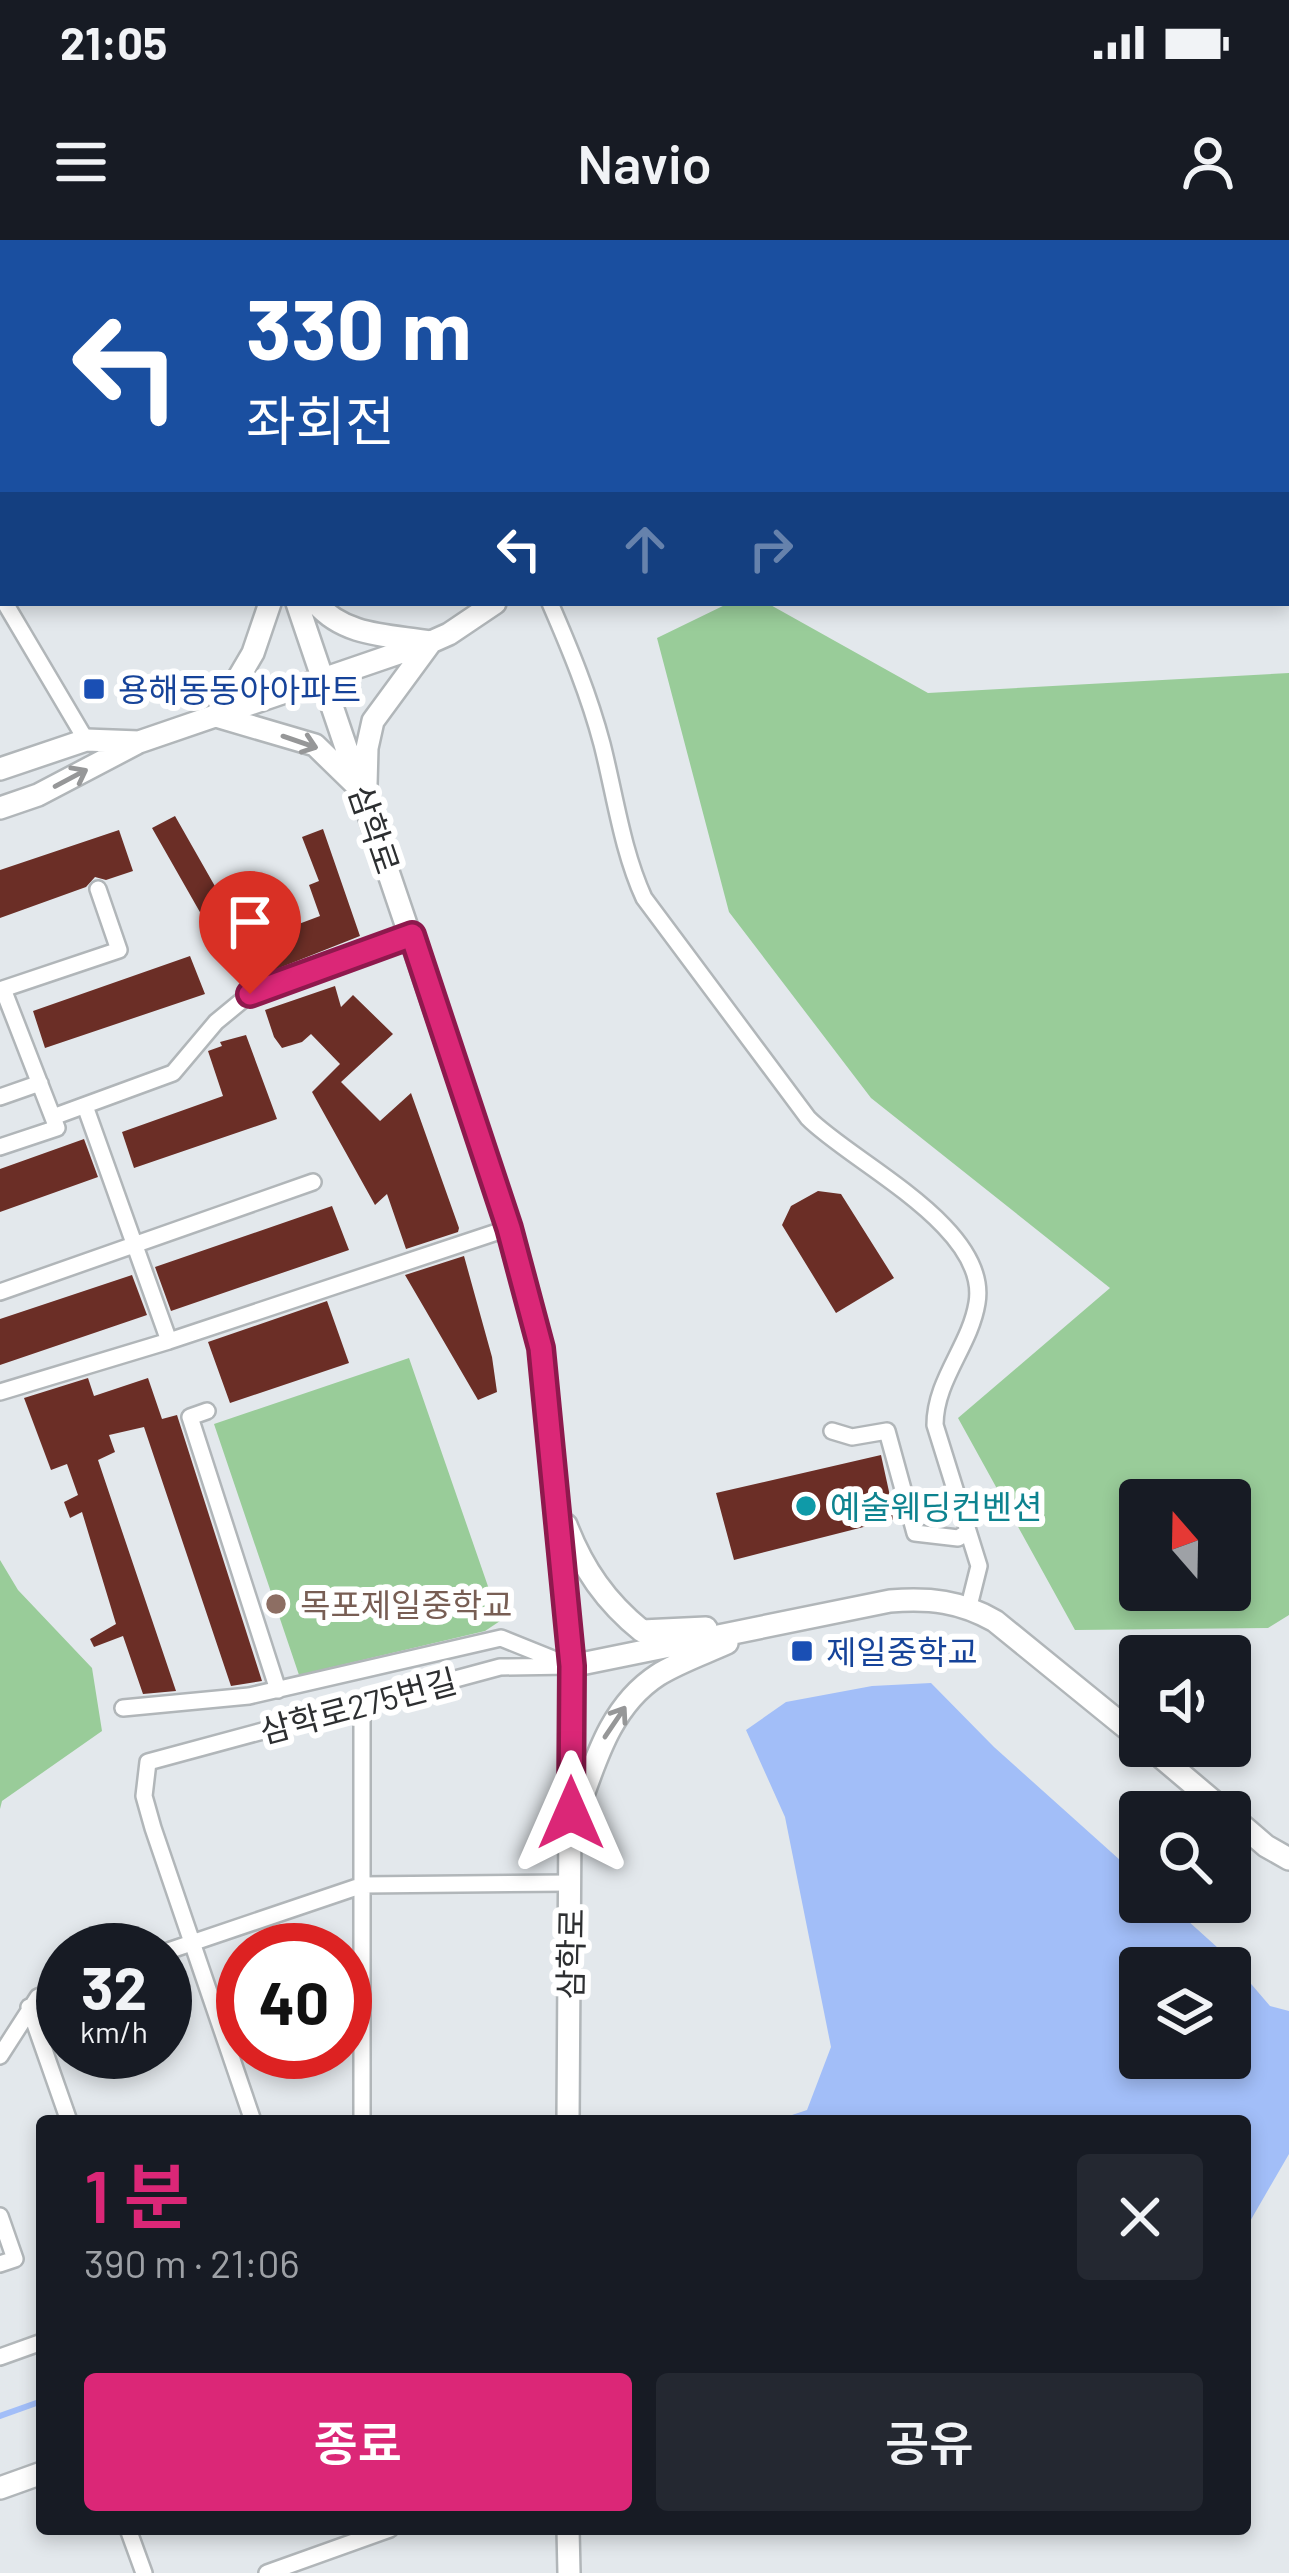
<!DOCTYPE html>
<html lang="ko">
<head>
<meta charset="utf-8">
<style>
	:root { --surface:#171b24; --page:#242831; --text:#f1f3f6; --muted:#9ea1a6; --accent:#db2777 }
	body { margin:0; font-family:Barlow,"Noto Sans KR",sans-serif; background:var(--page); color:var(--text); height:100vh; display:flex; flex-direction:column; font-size:45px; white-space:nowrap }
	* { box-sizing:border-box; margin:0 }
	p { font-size:39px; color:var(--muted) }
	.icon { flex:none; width:66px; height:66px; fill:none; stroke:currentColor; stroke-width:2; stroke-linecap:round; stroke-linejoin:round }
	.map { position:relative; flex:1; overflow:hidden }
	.panel { position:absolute; left:36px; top:1875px; width:1215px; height:420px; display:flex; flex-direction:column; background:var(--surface); border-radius:12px; box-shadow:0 6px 18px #0003 }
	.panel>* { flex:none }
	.hud { position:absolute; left:0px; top:0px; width:1290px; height:366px; box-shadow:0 6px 18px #0003; background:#1a4fa0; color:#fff; overflow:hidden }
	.needle { width:78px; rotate:340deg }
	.tools { position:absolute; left:1119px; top:1239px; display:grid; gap:24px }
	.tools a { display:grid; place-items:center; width:132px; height:132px; border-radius:12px; background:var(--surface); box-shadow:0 6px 18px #0003; font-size:60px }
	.speed { position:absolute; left:36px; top:1683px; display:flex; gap:24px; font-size:60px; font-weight:700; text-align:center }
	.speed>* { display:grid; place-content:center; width:156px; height:156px; border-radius:50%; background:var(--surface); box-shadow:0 6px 18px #0003; line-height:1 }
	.speed small { font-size:30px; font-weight:400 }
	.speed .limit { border:18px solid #d22; background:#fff; color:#111 }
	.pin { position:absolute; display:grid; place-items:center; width:102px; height:102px; color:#fff; margin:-123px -51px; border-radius:50% 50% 50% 0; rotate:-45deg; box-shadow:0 0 12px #0007 }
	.pin .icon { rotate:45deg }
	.me { position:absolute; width:132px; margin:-66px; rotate:0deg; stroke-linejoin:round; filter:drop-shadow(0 0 9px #0008) }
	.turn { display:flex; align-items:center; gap:42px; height:252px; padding:0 48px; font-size:54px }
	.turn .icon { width:156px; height:156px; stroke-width:2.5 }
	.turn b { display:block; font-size:84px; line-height:102px }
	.lanes { display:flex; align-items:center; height:114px; padding:0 48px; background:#0003; justify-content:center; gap:60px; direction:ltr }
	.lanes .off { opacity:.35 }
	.round { display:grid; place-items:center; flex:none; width:126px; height:126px; border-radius:12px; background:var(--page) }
	.summary { display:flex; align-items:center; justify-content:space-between; height:204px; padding:0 48px }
	h1 { font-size:72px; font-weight:600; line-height:90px; color:var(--accent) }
	.primary-button { display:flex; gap:24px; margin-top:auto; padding:24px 48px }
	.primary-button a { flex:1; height:138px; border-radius:12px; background:var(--accent); color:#fff; font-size:48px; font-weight:600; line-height:138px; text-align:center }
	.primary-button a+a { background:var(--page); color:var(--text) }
	.status { display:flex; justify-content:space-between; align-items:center; height:84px; padding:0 60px; background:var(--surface); direction:ltr }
	.status svg { height:33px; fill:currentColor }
	header { display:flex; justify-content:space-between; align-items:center; height:156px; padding:0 48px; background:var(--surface); font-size:54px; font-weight:600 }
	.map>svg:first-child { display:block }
</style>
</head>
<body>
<div class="status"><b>21:05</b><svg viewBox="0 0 49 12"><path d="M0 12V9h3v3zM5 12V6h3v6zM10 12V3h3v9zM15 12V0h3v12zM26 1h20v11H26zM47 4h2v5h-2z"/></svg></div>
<header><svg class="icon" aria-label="menu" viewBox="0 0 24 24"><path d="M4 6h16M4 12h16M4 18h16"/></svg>Navio<svg class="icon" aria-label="person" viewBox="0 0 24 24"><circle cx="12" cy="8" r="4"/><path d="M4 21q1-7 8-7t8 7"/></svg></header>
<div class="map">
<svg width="1289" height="2333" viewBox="0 0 1289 2333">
	<rect width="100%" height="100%" fill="#e3e8ec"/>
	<!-- green -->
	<path fill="#9c9" fill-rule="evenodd" d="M729,363H767L928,453L1289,433V1375L1268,1388L1075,1390L958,1178L1110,1048L871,858L729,672L657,398ZM1140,1260H1230V1350H1140Z
		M409,1118L500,1381L485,1391L299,1435L214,1184Z
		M0,1320L18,1350L92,1428L102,1491L2,1561L0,1569Z"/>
	<!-- water -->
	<path fill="#a2bef8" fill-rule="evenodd" d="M931,1443L994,1507L1140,1638V1662H1167L1228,1717L1270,1766L1289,1771V1914L1245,1990V1881H774L807,1870L831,1807L785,1577L746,1490L786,1462L872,1446ZM1230,1728V1818H1140V1728Z"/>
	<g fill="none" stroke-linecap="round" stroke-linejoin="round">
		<!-- stream -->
		<path stroke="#a2bef8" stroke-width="6" d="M0,2176L42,2161"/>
	</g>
	<!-- building -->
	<path fill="#6b2e26" d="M175,576L241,692L248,689L251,697L287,683L288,688L320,676L309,645L319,641L302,597L323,589L360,696L264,734L241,739L226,718L217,684L209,688L152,588Z
		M119,590L133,631L106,640L95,637L86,647L0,678V630Z
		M190,716L205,754L45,808L33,771Z
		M335,746L341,767L353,755L393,794L341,842L380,881L411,853L459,988L458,992L406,1009L387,954L375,965L312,852L340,824L311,794L302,802L282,808L274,797L265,770Z
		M246,795L277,879L134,928L122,892L223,856L208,811L222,806L220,802Z
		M84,899L98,937L0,972V929Z
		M818,951L841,954L894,1038L836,1073L782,985L791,966Z
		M332,966L349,1010L171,1071L155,1027Z
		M464,1016L492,1117L497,1152L478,1160L405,1035Z
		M132,1035L147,1075L0,1125V1079Z
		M327,1061L349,1123L230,1163L208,1102Z
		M88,1138L94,1156L148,1138L162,1179L177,1175L262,1441L231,1446L144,1187L109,1195L115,1212L98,1220L176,1451L143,1454L123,1396L94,1407L90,1399L116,1384L82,1272L70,1278L64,1262L78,1255L67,1224L51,1230L24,1158Z
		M881,1215L895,1279L734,1320L716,1253Z"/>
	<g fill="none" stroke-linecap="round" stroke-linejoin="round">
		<defs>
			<path id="street" d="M409,0L412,3
				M8,3L17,0
				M0,80L3,89
				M0,177L3,176
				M5,363L86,500
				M550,363C570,409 589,455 602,504C615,555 622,610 644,658L808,878C851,922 990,987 977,1063C970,1106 935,1140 935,1185L979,1326L969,1366
				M0,750L119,710L98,649
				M0,857L40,843
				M85,866L169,1101
				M53,877L173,833L216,782L250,754L411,695
				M0,907L57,888L3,749
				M0,1052L313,942
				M0,1152L169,1101L509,988
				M207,1171L190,1177L278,1450
				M832,1191L852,1197L887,1191L915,1293L958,1298L968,1292
				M123,1468L249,1456L501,1398L563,1423
				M165,1712L363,1645L571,1643
				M29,1767L69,1881
				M0,1816L38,1757L63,1748
				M253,1881L153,1588L144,1556L148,1522L500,1427L571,1426
				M362,1881V1465
				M0,1976L15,2019L0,2024
				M0,2117L42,2102
				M128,2289L144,2333
				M267,2333L390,2289"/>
			<path id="secondary" d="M172,0L173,3
				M789,3L791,0
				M839,3L841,0
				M270,363L253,413L216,476L315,505L354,543
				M297,363L509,988L541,1108L571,1426L568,1881
				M316,363C345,397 389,395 431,402L373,481L367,508L366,545
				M0,529L86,500L139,502
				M0,568L38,555L139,502L431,402L449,394L495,363
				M566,1285C583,1329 606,1362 642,1391L706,1388
				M571,1426L890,1361C930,1358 960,1361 995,1381L1140,1499
				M1148,1506L1226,1572
				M577,1572C595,1522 610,1466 658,1435C679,1422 705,1413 727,1403
				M1230,1575L1266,1606L1289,1619
				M0,2248L42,2233
				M568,2289L569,2333"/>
		</defs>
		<!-- street casing -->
		<use href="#street" stroke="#b1b6b9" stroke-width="20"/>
		<!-- secondary casing -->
		<use href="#secondary" stroke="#b1b6b9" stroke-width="26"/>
		<!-- street -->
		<use href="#street" stroke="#fff" stroke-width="15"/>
		<!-- secondary -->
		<use href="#secondary" stroke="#fff" stroke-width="21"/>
	</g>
	<!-- one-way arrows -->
	<defs><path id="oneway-shaft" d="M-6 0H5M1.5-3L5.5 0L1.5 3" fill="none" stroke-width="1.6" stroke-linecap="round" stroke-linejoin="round" transform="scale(3)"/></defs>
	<g stroke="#969798">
		<use href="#oneway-shaft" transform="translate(300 502) rotate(19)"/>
		<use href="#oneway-shaft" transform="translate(71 538) rotate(-28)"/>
		<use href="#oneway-shaft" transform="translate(615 1482) rotate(-56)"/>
	</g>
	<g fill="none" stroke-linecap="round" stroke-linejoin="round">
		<defs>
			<path id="route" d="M250,754L412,695L509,988L541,1108L572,1426L571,1573"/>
		</defs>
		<!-- route casing -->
		<use href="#route" stroke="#8e194d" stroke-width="30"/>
		<!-- route -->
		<use href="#route" stroke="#db2777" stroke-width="21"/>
	</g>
	<!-- markers -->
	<g fill="#1a4fb4" stroke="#fff" stroke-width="4.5">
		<rect x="82" y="437" width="24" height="24" rx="6"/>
		<rect x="790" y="1399" width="24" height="24" rx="6"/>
	</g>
	<circle fill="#0f9aa8" stroke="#fff" stroke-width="4.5" cx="806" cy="1266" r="12"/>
	<circle fill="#8d6e63" stroke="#fff" stroke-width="4.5" cx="276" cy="1364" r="12"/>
	<g text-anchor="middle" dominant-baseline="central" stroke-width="12" stroke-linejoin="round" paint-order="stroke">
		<!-- transit labels -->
		<g font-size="33" fill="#164399" stroke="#fff" text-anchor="start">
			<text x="118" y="449">용해동동아아파트</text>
			<text x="826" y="1411">제일중학교</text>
		</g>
		<!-- street labels -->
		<g font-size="33" fill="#2d2f31" stroke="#fff">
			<text transform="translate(375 589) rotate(71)">삼학로</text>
			<text transform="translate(358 1465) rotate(-15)">삼학로275번길</text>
			<text transform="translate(570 1714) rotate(-89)">삼학로</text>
		</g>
		<!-- culture labels -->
		<g font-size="33" fill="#0d838f" stroke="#fff" text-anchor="start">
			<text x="830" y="1266">예술웨딩컨벤션</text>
		</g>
		<!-- education labels -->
		<g font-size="33" fill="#785e54" stroke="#fff" text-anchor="start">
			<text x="300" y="1364">목포제일중학교</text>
		</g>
	</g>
</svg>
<div class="tools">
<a><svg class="needle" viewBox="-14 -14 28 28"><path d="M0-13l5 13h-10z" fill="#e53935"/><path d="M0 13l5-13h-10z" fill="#9ea1a6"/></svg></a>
<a><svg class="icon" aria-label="sound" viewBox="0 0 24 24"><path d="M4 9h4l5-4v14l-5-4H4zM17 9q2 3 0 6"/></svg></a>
<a><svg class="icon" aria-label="search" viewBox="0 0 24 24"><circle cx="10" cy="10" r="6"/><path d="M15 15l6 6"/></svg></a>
<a><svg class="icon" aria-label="layers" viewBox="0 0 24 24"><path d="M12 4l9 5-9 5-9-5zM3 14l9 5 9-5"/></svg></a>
</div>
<div class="speed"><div>32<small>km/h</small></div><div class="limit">40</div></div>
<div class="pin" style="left:250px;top:754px;background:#d93025"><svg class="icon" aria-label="arrive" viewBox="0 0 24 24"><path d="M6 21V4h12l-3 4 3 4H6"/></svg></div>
<svg class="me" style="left:571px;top:1573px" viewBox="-20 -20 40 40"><path d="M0-17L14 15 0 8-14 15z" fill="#db2777" stroke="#fff" stroke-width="4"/></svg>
<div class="hud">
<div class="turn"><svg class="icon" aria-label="left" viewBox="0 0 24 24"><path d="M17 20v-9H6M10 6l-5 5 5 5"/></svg><div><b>330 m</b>좌회전</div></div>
<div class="lanes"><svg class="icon" aria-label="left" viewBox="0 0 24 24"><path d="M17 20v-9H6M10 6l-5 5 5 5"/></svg><svg class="icon off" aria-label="ahead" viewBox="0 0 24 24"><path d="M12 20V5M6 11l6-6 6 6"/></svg><svg class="icon off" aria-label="right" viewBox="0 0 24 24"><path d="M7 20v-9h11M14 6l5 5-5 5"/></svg></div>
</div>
<section class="panel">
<div class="summary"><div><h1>1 분</h1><p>390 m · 21:06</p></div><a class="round"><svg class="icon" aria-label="close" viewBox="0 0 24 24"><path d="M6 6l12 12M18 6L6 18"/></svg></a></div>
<div class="primary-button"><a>종료</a><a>공유</a></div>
</section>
</div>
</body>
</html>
